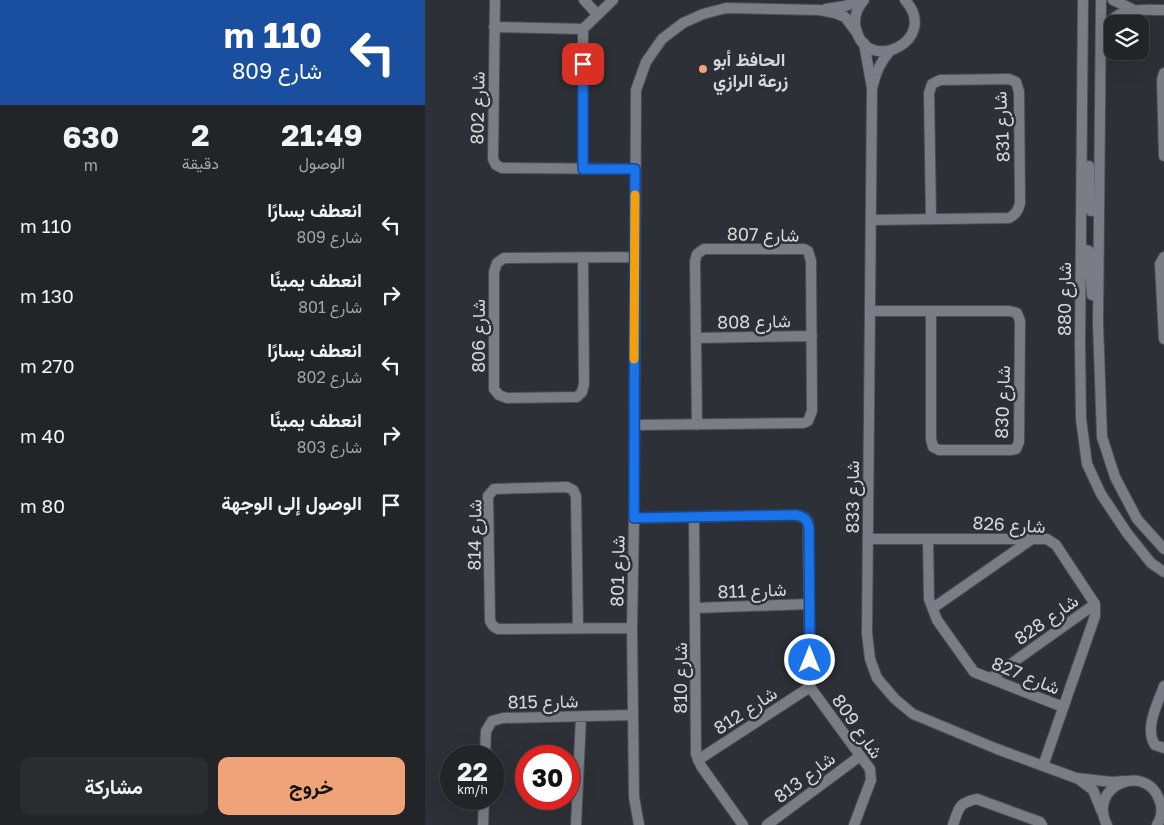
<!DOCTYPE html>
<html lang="ar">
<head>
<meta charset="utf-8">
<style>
	:root { --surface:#222428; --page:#2a2c30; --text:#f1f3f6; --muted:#a2a4a8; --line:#3f4145; --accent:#f0a278 }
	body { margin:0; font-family:"Golos Text",Vazirmatn,sans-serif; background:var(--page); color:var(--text); direction:rtl; height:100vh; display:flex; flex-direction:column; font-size:19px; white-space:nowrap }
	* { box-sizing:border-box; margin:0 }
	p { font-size:16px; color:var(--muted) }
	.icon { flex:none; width:28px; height:28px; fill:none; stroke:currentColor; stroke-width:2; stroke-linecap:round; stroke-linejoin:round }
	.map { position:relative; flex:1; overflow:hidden; direction:ltr }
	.side { display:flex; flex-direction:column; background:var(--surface); width:425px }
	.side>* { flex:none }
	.guide { background:#1a4fa0; color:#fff; overflow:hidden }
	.fabs { position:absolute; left:679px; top:15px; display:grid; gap:10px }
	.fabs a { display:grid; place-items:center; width:45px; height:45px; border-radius:10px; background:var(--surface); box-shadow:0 5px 20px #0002,0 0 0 1px var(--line); font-size:25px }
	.speed { position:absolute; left:15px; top:745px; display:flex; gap:10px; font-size:25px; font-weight:700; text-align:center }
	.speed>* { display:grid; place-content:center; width:65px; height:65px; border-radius:50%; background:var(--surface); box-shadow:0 5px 20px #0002,0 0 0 1px var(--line); line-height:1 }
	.speed small { font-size:12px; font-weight:400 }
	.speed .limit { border:8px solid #d22; background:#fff; color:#111 }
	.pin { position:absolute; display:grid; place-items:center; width:42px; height:42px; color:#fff; margin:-21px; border-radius:10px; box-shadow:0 2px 8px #0006 }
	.me { position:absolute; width:55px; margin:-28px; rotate:0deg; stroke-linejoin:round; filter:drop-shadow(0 0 4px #0008) }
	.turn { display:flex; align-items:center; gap:18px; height:105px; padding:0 20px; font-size:22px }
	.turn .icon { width:65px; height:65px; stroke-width:2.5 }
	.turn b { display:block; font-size:35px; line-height:42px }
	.eta { display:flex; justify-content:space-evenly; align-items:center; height:85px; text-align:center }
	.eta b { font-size:30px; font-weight:700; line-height:35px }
	.button { display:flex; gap:10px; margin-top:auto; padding:10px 20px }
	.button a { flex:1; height:58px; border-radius:10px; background:var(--accent); color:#111; font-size:20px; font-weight:700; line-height:58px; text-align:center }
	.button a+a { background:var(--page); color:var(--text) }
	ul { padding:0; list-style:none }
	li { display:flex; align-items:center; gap:15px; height:70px; padding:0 20px }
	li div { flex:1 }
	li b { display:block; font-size:19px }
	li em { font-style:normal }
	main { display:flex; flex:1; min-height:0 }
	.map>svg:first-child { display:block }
</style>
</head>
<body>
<main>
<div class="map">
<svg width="739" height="825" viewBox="0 0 739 825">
	<rect width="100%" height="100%" fill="#2d3036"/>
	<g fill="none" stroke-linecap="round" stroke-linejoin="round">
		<defs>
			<path id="minor" d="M70,0L68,159L71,165L77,168L210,169
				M159,0L172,14
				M439,0C432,8 428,18 431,29C442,76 516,40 480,0
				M658,0L655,344L656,419L662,464L676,494L702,533L726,563L739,572
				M676,0L673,323L677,437L690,477L712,519L739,549
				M688,0L707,9
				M401,9L420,6L436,0
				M69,27L158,29
				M678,36C687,6 713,10 739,10
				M439,43L447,88L442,633L445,659L452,678L470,699L488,714L572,749L651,778L687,782L700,781
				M739,73L737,80L739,156
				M448,85C451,71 456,61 465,51
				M664,166V208L666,211L674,209
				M158,169V29L188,0
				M446,220L584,218C591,214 593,211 595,203L594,92L591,82L584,79L515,80L507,84L504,93L506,219
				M656,252L661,250L664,251V254L667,295
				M739,257L735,264L739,339
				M158,258L159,384L157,392L152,397L82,398L74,395L69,389V272L72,263L79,258L210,257
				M445,311H584L592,313L595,321L594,442L591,449L585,450H514L508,447L506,439V311
				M271,338L387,336
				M209,425L378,423L383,421L387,411L386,261L383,251L379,249H279L272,254L270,261L272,425
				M269,517L271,754L276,766L318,825
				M209,518L371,515L380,518L383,522L385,687L445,769L446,780L429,825
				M443,539H622L631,545L670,604V616L618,766
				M503,539L504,599L512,620L549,672L638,707
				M270,608L384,604
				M508,608L607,539
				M153,628L151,496L148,490L142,487L69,489L63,496L65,621L68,626L73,629L207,628
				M566,678L670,604
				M739,686C733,703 719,728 730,745L739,748
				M60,756L61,731L67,721L78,718L208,715
				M273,760L385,687
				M652,778L668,790L677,812
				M58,825L59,799
				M151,825L156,717
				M214,825L209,797L207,628L209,518L211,90L221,62L237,39L258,23L278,14L301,8L394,10L410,13L420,17L432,33
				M342,825L435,756
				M528,825C534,808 533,803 552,799L615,822L617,825
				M682,825C662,786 720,762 734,799C738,808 737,817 732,825"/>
		</defs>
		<!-- minor casing -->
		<use href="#minor" stroke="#4b4e52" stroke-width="12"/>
		<!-- minor -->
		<use href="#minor" stroke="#7a7d85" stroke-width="10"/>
	</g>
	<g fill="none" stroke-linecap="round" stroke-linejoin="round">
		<defs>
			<path id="route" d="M158,64V169H210L209,518L371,515C380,517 383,520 384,529L385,660"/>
		</defs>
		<!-- route casing -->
		<use href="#route" stroke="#114b97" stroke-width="12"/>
		<!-- route -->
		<use href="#route" stroke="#1a73e8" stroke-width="9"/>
		<!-- slow -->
		<path stroke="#f59e0b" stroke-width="9" d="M209,359L210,195"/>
	</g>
	<!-- markers -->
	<circle fill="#f0a278" stroke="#2d3036" stroke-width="2" cx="278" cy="69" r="5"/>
	<g text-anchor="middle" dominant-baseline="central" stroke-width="5" stroke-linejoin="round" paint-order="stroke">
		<!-- poi labels -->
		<g font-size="18" font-weight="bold" fill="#d6d8dc" stroke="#2d3036" text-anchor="start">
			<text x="288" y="59">الحافظ أبو<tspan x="288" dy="21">زرعة الرازي</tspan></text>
		</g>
		<!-- street labels -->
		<g font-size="18" fill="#d6d8dc" stroke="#2d3036">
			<text transform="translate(52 108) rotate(-89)">شارع 802</text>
			<text transform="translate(576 127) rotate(-93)">شارع 831</text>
			<text transform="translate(338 234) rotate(1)">شارع 807</text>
			<text transform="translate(639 299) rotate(-90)">شارع 880</text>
			<text transform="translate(329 321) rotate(-1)">شارع 808</text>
			<text transform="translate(53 336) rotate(-90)">شارع 806</text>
			<text transform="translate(577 402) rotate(-88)">شارع 830</text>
			<text transform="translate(427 497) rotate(-90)">شارع 833</text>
			<text transform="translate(584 524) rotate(3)">شارع 826</text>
			<text transform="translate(49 535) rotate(-89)">شارع 814</text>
			<text transform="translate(192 571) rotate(-89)">شارع 801</text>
			<text transform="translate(327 590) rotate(-2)">شارع 811</text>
			<text transform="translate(621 619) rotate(-35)">شارع 828</text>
			<text transform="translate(601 675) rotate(22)">شارع 827</text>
			<text transform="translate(255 678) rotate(-90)">شارع 810</text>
			<text transform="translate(118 701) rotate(-1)">شارع 815</text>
			<text transform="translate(320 710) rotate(-33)">شارع 812</text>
			<text transform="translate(433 726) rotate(55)">شارع 809</text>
			<text transform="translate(379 777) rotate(-37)">شارع 813</text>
		</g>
	</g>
</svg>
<div class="fabs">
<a><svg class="icon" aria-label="layers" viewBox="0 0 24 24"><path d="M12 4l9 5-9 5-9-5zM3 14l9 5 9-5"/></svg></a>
</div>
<div class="speed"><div>22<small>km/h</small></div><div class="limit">30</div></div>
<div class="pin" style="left:158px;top:64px;background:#d93025"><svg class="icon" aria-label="arrive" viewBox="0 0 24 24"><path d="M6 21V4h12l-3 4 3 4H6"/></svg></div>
<svg class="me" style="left:385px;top:660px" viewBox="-20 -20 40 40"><circle r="17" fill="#1a73e8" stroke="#fff" stroke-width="3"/><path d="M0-11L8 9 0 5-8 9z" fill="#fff"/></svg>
</div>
<section class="side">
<div class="guide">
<div class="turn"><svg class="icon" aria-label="left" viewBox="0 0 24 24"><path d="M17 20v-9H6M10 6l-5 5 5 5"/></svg><div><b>110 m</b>شارع 809</div></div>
</div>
<div class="eta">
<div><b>21:49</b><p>الوصول</p></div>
<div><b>2</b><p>دقيقة</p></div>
<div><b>630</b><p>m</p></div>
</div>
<ul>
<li><svg class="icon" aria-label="left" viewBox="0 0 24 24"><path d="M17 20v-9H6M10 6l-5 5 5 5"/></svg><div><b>انعطف يسارًا</b><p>شارع 809</p></div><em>110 m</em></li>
<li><svg class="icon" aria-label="right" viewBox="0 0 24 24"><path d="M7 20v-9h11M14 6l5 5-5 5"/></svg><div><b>انعطف يمينًا</b><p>شارع 801</p></div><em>130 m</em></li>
<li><svg class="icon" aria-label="left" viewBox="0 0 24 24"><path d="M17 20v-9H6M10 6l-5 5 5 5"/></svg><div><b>انعطف يسارًا</b><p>شارع 802</p></div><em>270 m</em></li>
<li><svg class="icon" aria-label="right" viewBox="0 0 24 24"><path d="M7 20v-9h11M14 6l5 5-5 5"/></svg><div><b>انعطف يمينًا</b><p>شارع 803</p></div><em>40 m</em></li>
<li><svg class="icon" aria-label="arrive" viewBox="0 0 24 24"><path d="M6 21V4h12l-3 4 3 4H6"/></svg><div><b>الوصول إلى الوجهة</b></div><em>80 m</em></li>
</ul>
<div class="button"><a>خروج</a><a>مشاركة</a></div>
</section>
</main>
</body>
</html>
